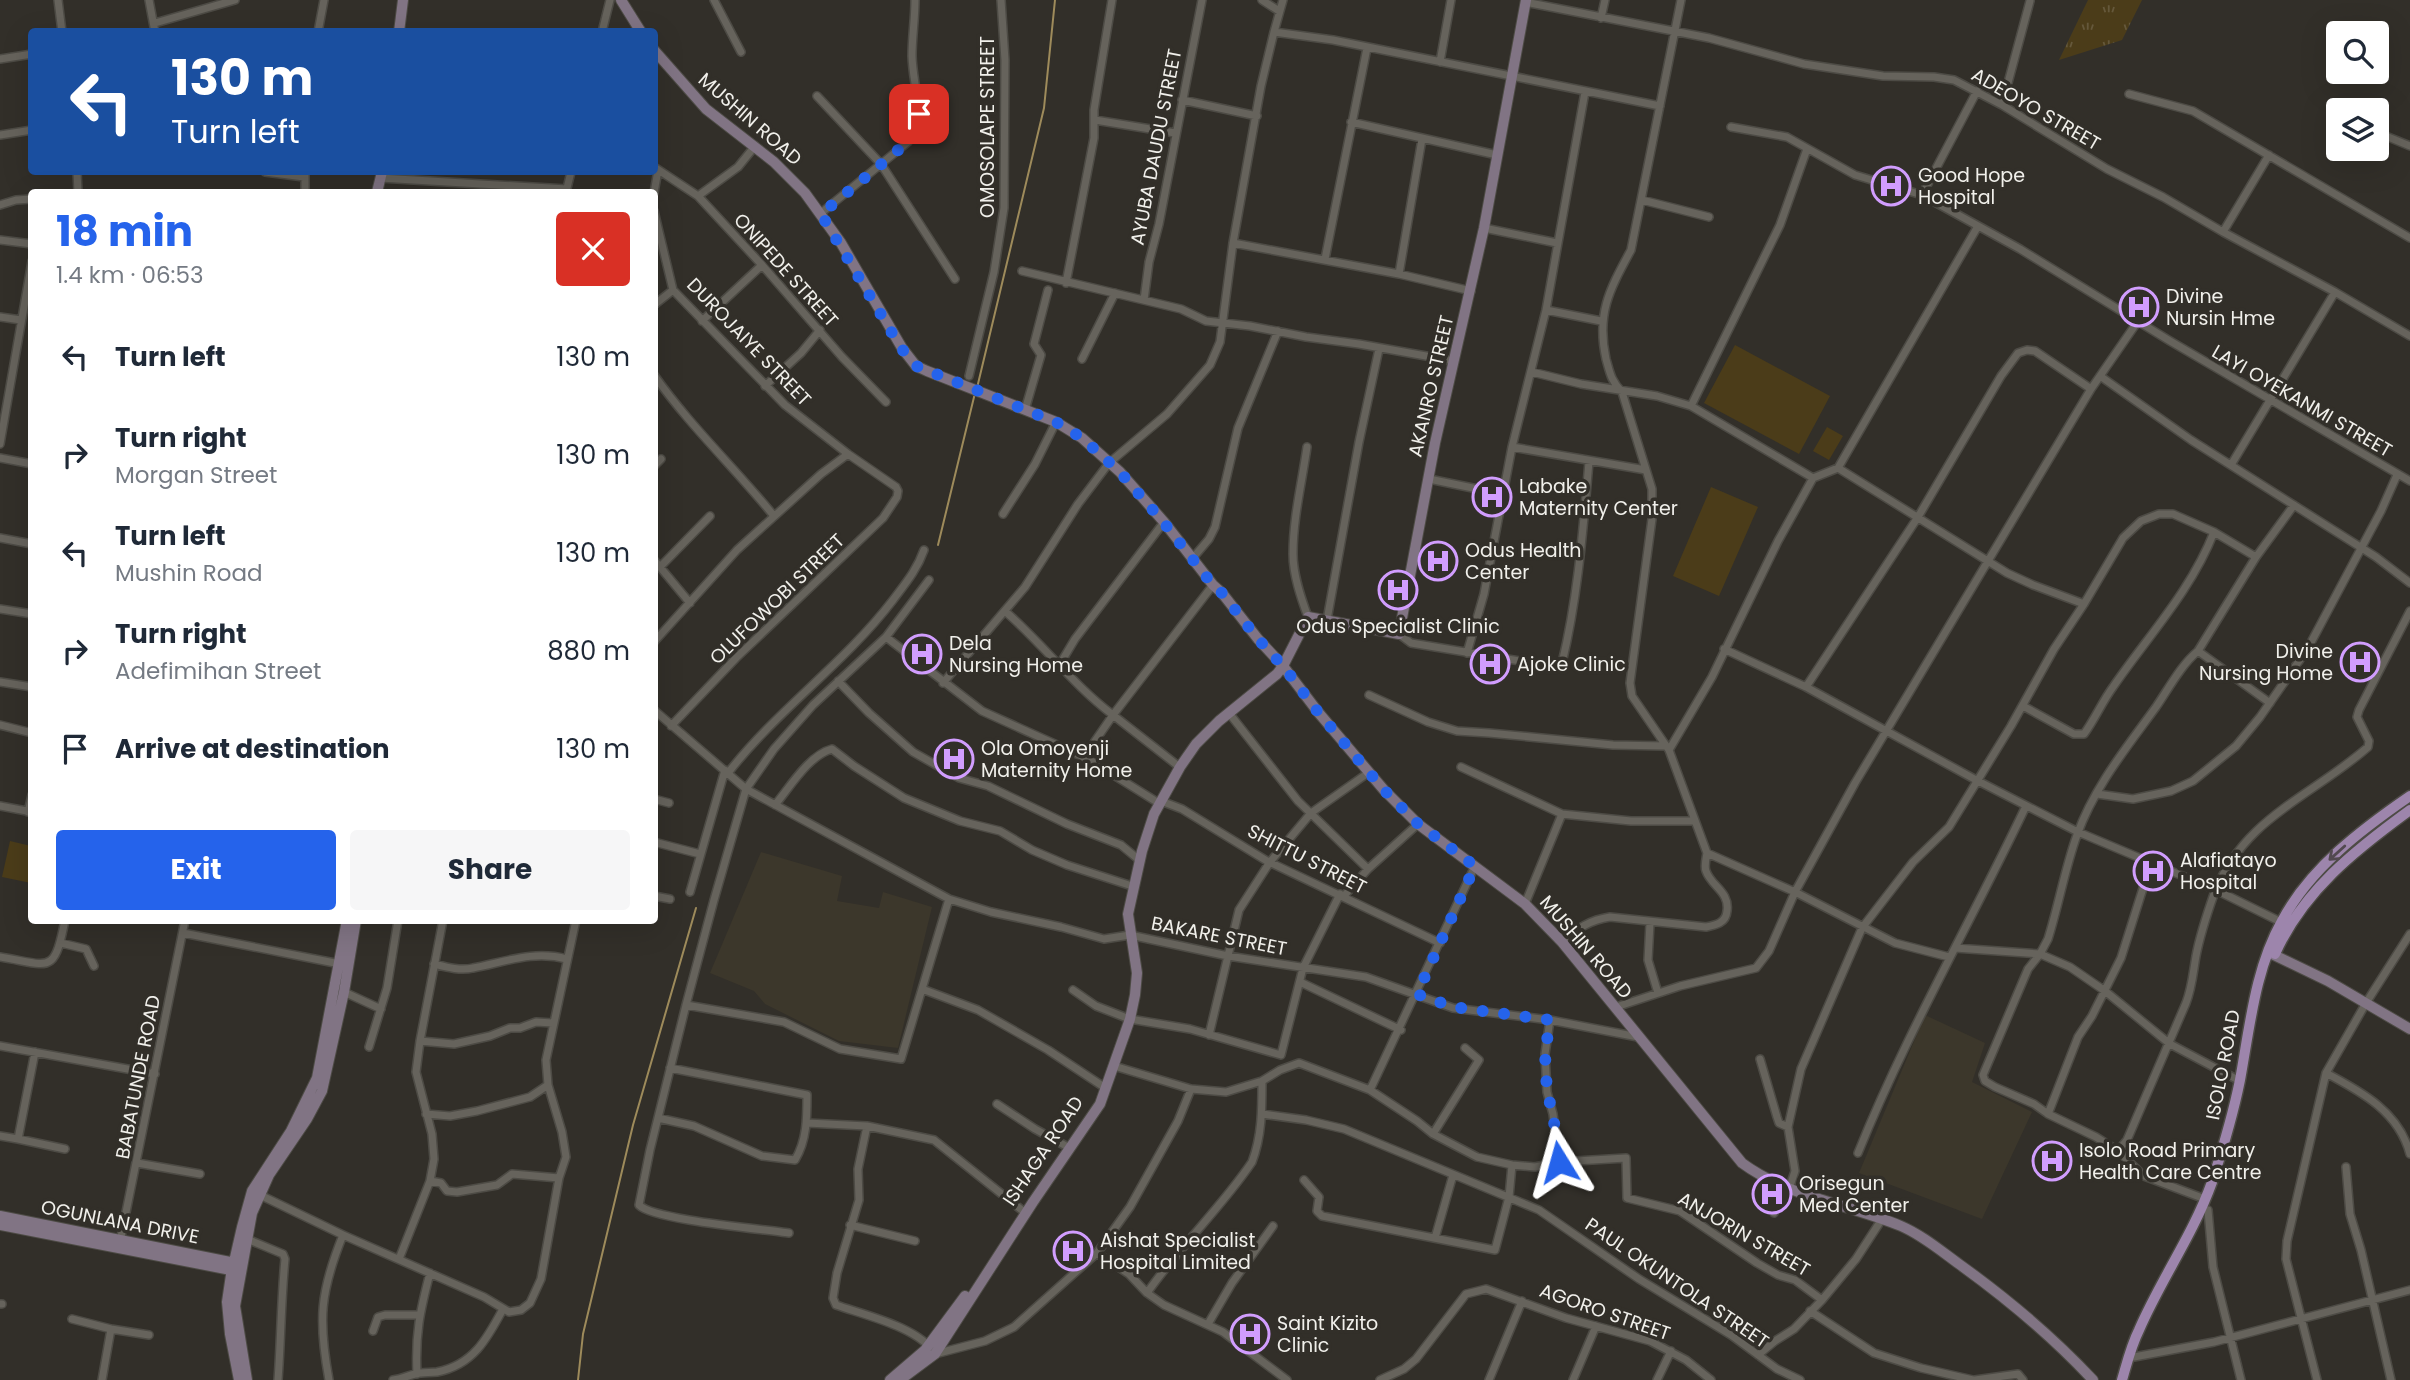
<!DOCTYPE html>
<html lang="en">
<head>
<meta charset="utf-8">
<style>
	:root { --surface:#fff; --page:#f6f6f7; --text:#1f2937; --muted:#747a83; --accent:#2563eb }
	body { margin:0; font-family:Poppins,sans-serif; background:var(--page); color:var(--text); height:100vh; display:flex; flex-direction:column; font-size:26px; white-space:nowrap }
	* { box-sizing:border-box; margin:0 }
	p { font-size:23px; color:var(--muted) }
	.icon { flex:none; width:38px; height:38px; fill:none; stroke:currentColor; stroke-width:2; stroke-linecap:round; stroke-linejoin:round }
	.map { position:relative; flex:1; overflow:hidden }
	.sheet { position:absolute; left:28px; top:189px; width:630px; height:735px; display:flex; flex-direction:column; background:var(--surface); border-radius:7px; box-shadow:0 7px 28px #0002 }
	.sheet>* { flex:none }
	.banner { position:absolute; left:28px; top:28px; width:630px; height:147px; border-radius:7px; box-shadow:0 7px 28px #0002; background:#1a4fa0; color:#fff; overflow:hidden }
	.controls { position:absolute; left:2326px; top:21px; display:grid; gap:14px }
	.controls a { display:grid; place-items:center; width:63px; height:63px; border-radius:7px; background:var(--surface); box-shadow:0 7px 28px #0002; font-size:35px }
	.pin { position:absolute; display:grid; place-items:center; width:60px; height:60px; color:#fff; margin:-30px; border-radius:14px; box-shadow:0 4px 10px #0006 }
	.me { position:absolute; width:77px; margin:-38px; rotate:352deg; stroke-linejoin:round; filter:drop-shadow(0 0 5px #0008) }
	.turn { display:flex; align-items:center; gap:24px; height:147px; padding:0 28px; font-size:32px }
	.turn .icon { width:91px; height:91px; stroke-width:2.5 }
	.turn b { display:block; font-size:49px; line-height:60px }
	.round { display:grid; place-items:center; flex:none; width:74px; height:74px; border-radius:7px; background:var(--page) }
	.overview { display:flex; align-items:center; justify-content:space-between; height:119px; padding:0 28px }
	h1 { font-size:42px; font-weight:700; line-height:52px; color:var(--accent) }
	.cta { display:flex; gap:14px; margin-top:auto; padding:14px 28px }
	.cta a { flex:1; height:80px; border-radius:7px; background:var(--accent); color:#fff; font-size:28px; font-weight:700; line-height:80px; text-align:center }
	.cta a+a { background:var(--page); color:var(--text) }
	ul { padding:0; list-style:none }
	li { display:flex; align-items:center; gap:21px; height:98px; padding:0 28px }
	li div { flex:1 }
	li b { display:block; font-size:26px }
	li em { font-style:normal }
	.map>svg:first-child { display:block }
</style>
</head>
<body>
<div class="map">
<svg width="2410" height="1380" viewBox="0 0 2410 1380">
	<defs>
		<pattern id="grass-tufts" width="24" height="20" patternUnits="userSpaceOnUse" patternTransform="scale(1.75)"><rect width="24" height="20" fill="#4b3c19"/><path d="M3 7l-1-3M5 7V3M7 7l1-3M15 17l-1-3M17 17v-4M19 17l1-3" fill="none" stroke="#65583b"/></pattern>
	</defs>
	<rect width="100%" height="100%" fill="#322f29"/>
	<!-- built -->
	<path fill="#3c372b" d="M761,852L842,876L837,901L879,908L883,892L932,907L898,1048L839,1041L765,1004L754,991L710,973Z
		M1925,1015L1985,1043L1972,1082L2032,1112L1982,1219L1859,1173Z"/>
	<!-- grass -->
	<path fill="url(#grass-tufts)" d="M2088,0H2142L2122,40L2059,60Z"/>
	<!-- garden -->
	<path fill="#4b3c19" d="M1735,345L1830,396L1799,454L1704,403Z
		M1827,427L1843,436L1829,460L1813,451Z
		M1711,487L1758,507L1719,596L1673,576Z
		M10,841L31,846V883L2,877Z"/>
	<g fill="none" stroke-linecap="round" stroke-linejoin="round">
		<!-- stream -->
		<path stroke="#9e8b5b" stroke-width="2" d="M977,388L1044,108L1055,0
			M938,545L975,393
			M578,1380L583,1334L633,1125L696,908"/>
		<defs>
			<path id="street" d="M58,0L62,32
				M149,0L155,32
				M714,0L741,52
				M1262,0L1279,11
				M1525,2L1709,38L1804,64L1883,76L1934,77L1954,80L2002,105L2107,169L2163,197L2223,232L2335,292L2410,336
				M1601,18L1605,0
				M155,23L235,0
				M318,32L324,0
				M602,32L610,0
				M1274,32L1283,0
				M0,59L32,54
				M1440,62L1451,0
				M2129,94L2193,111L2410,238
				M817,96L881,164L955,279
				M1182,100L1257,116
				M2002,105L2030,1
				M1095,120L1175,133
				M1351,122L1497,155
				M1731,127L1787,137L1855,175L1922,195L2020,249L2170,341L2410,481
				M2376,132L2410,146
				M0,135L32,130
				M654,167L698,196L762,265L842,357L886,402
				M77,172L78,192
				M265,172L304,177
				M380,178L567,189
				M305,192V172
				M566,192L571,172
				M654,193L658,170
				M1922,195L1977,91
				M698,196L738,167L755,146
				M1642,200L1709,217
				M0,205L16,200L32,199
				M654,211L673,290L785,405L848,454L896,487L898,491L897,497L883,518L736,658L671,726
				M821,213L908,142C926,111 913,89 912,56C912,37 915,19 915,0
				M1484,228L1557,243
				M2223,232L2269,155
				M0,240L32,244
				M1233,243L1399,274L1471,291
				M1325,259L1367,48
				M1022,271L1181,309L1206,321L1250,326L1306,337L1359,344L1454,361
				M1399,274L1422,139
				M1066,283L1094,138V110L1112,0
				M1144,300L1149,262L1159,224L1202,0
				M654,305L673,290
				M1546,310L1601,321
				M0,317L21,320
				M702,321L762,265
				M1082,359L1115,293
				M1532,372L1581,384L1657,396L1691,406L1813,478
				M654,375C690,426 735,468 774,516
				M969,376L994,272L1004,208L1005,60L1001,0
				M2100,376L2191,440L2376,557L2410,583
				M765,386L801,353L820,330
				M1691,406L1780,225L1807,149
				M1025,410L1041,355L1034,344L1048,290
				M0,444L32,261
				M1307,447C1302,482 1293,518 1293,554C1293,575 1301,598 1308,617
				M1512,447L1646,470
				M0,458L32,464
				M2231,465L2335,292
				M654,466L661,459
				M1838,468L2007,573L2033,585L2084,604
				M1429,479L1502,494
				M1003,514L1035,464L1056,422
				M0,538L32,544
				M1192,559L1209,539L1215,527L1238,428L1278,331
				M654,560L660,567L710,516
				M660,567L690,603
				M0,609L32,614
				M1006,612C1043,644 1073,685 1113,715L1213,585
				M1327,620L1359,442L1379,349
				M1399,634L1411,643L1550,666L1562,663C1578,597 1583,529 1589,462
				M886,637L982,711L1088,759L1157,802
				M654,642L737,550L821,474L848,454
				M1724,649L1806,687L1978,781L2078,832L2216,890L2281,922
				M2198,651L2270,703
				M1467,653L1484,594L1512,447L1546,310L1585,92
				M1060,664L1075,639L1164,522
				M838,681L869,713L913,752L959,778L988,786L1067,824L1121,845L1138,859
				M0,682L32,687
				M943,683L1025,587L1078,504L1109,463L1167,414L1210,365L1220,342L1233,243L1261,86L1274,32L1333,40L1660,106
				M1806,687L1918,517L2001,376L2018,353L2027,350L2035,351L2091,389
				M1369,695L1428,722L1457,731L1489,733L1613,745L1666,746
				M2023,706L2074,734H2084C2095,719 2102,702 2113,687C2148,636 2191,591 2214,532
				M654,710L746,789L949,899L991,912L1061,927L1104,939L1130,935L1228,956L1366,977L1453,1008L1550,1020L1638,1037
				M1229,713L1298,801L1368,869
				M0,725L32,733
				M1669,750L1632,696L1630,683L1652,519V489L1622,392C1611,381 1610,373 1606,359C1596,313 1610,289 1631,250L1681,0
				M1084,757L1113,715L1177,765
				M1461,767L1562,814L1631,821H1695
				M728,773C777,710 844,664 893,600C905,584 917,570 924,550
				M2097,794L2133,799L2171,791L2193,781L2236,746L2260,717L2308,648L2381,511L2397,475
				M654,799L669,803
				M1161,801L1182,809L1267,861L1440,943
				M775,805C790,787 809,755 832,749L854,766L904,798L960,821L1000,831L1032,850L1067,865L1132,886
				M0,806L32,812
				M28,812L32,795
				M654,842L700,854
				M690,892L725,770
				M654,896L670,899
				M1344,896L1368,869L1418,824
				M1525,904L1562,814
				M1650,923L1648,960L1658,993
				M183,933L340,964
				M1562,942C1578,928 1590,920 1610,917L1706,927C1716,925 1726,923 1727,911C1730,892 1711,886 1706,871C1704,866 1706,859 1707,853
				M61,943L86,949L94,966
				M1955,948L2040,954L2070,967L2105,991L2170,1044L2240,1081
				M0,957C50,965 54,976 65,920
				M1949,957L1895,943L1795,892L1707,853L1669,750L1712,677L1778,541L1813,478L1838,468L1978,226
				M434,964C446,967 460,971 473,968C505,962 533,950 567,959
				M1300,982L1401,1030
				M922,989L978,1010L1048,1050L1104,1087
				M1073,990L1096,1006L1127,1018
				M344,992L381,1009
				M686,1005L714,900L746,789L774,749L813,705L886,637L929,580
				M1616,1007L1680,986L1756,968L1769,951L1795,892L1855,783L2091,389L2138,321
				M1130,1019L1190,1029L1281,1055L1303,968L1340,894
				M1550,1020L1545,1054L1547,1092L1553,1114L1559,1162
				M1209,1035L1239,910L1270,862L1311,813L1368,773
				M420,1041L454,1044L490,1036L510,1028H520L536,1022L553,1023
				M0,1046L155,1074
				M369,1047L387,988L398,920
				M35,1052L18,1139L65,1149
				M1760,1059L1777,1117L1779,1123L1788,1127
				M1114,1066L1191,1089L1226,1092L1262,1081L1280,1070L1299,1063L1370,1090L1417,1121L1433,1134L1477,1157L1512,1165L1535,1167L1559,1162L1626,1158L1627,1198L1680,1211L1757,1263L1778,1275L1795,1280L1822,1300
				M2326,1073C2362,1092 2399,1112 2410,1154
				M1370,1090L1475,866
				M997,1104L1035,1129L1066,1146
				M426,1114L450,1116L477,1111L530,1097L548,1085
				M1262,1114L1306,1120L1344,1129L1539,1210L1639,1279L1731,1335L1777,1369L1800,1380
				M2048,1114L2078,1037L2092,1016L2121,958L2151,863
				M658,1118L694,1126L762,1156L795,1160C807,1140 807,1118 807,1095L670,1068
				M807,1123L867,1126L934,1140L1023,1211
				M867,1126L858,1169L859,1200L837,1273L833,1298L836,1305C864,1315 919,1327 935,1354L985,1341L1014,1327L1097,1253L1130,1207L1178,1121L1191,1089
				M1433,1134L1479,1060L1465,1048
				M0,1136L18,1139
				M2118,1151L2127,1140L2186,1003C2192,988 2193,973 2196,956C2200,935 2207,914 2214,894C2244,817 2311,797 2368,747L2369,741L2357,717L2359,710L2410,611
				M1858,1153C1906,1034 1971,922 2026,806
				M137,1163L200,1174
				M2346,1167L2350,1214L2361,1250L2391,1380
				M1304,1180L1319,1197L1317,1211L1322,1216L1495,1250L1509,1197L1512,1165
				M430,1181L441,1183L447,1191L457,1192L497,1185L512,1174L559,1178
				M1789,1189L1795,1171L1788,1127L1801,1069L1862,928L1913,862L1949,827L2011,726L2054,649L2084,604L2123,538L2141,521L2159,514H2173L2214,532L2256,557
				M260,1195L343,1235L484,1297L509,1312L521,1310L530,1303L541,1279L559,1178L566,1157L562,1132L548,1085L546,1060L576,920
				M2205,1199L2144,1176L2118,1151L2096,1137L2048,1114L2034,1104L1995,1087L1985,1081L1983,1075L2028,969L2040,954L2048,939C2059,904 2065,868 2077,835C2094,787 2127,747 2156,707C2169,688 2181,665 2198,651L2256,557L2294,505
				M2208,1210L2213,1267L2241,1380
				M1774,1213L1785,1188
				M850,1225L915,1241
				M789,1233C763,1229 653,1220 639,1205L650,1150L686,1005L784,1022L840,1049L901,1059L949,899
				M1435,1238L1453,1175
				M247,1239L283,1254L285,1259C281,1300 281,1340 278,1380
				M120,1242L185,920
				M1097,1253L1129,1274L1147,1293L1164,1305L1223,1332L1287,1380
				M399,1259L430,1181L434,1159L432,1134L416,1072L420,1041L443,920
				M1147,1293C1179,1247 1221,1208 1252,1162C1262,1136 1262,1109 1262,1081
				M0,1304H2
				M1810,1311L1874,1353L1921,1368L1973,1380
				M72,1319L111,1329L149,1335
				M1208,1324L1232,1283L1273,1226
				M373,1331L378,1317L385,1315H418
				M1758,1355L1775,1341L1794,1329L1822,1300L1856,1259L1882,1219
				M2134,1357L2214,1342L2410,1290
				M417,1374C415,1334 420,1311 430,1273
				M102,1380L111,1329
				M329,1380C318,1320 320,1292 343,1235
				M393,1380C401,1379 407,1376 415,1374C422,1372 430,1373 437,1372C473,1365 487,1339 503,1309
				M1380,1380L1404,1369L1416,1359L1466,1294L1486,1289L1566,1318L1650,1341L1686,1360L1711,1380
				M1489,1380L1522,1301
				M1573,1380L1596,1326
				M1657,1380L1671,1351
				M1975,1380L2018,1374L2023,1380
				M2317,1380L2286,1259L2287,1241L2326,1073L2366,1003L2410,934"/>
			<path id="secondary" d="M621,0L641,32
				M399,32L403,0
				M654,50L706,109L774,162L805,193L841,243L902,348L916,366L927,371L1056,422L1082,438L1120,472L1164,522L1213,585L1222,593L1258,639L1283,666L1318,712L1384,790L1418,824L1525,904L1562,942L1742,1163C1788,1197 1848,1204 1901,1226C1922,1235 1941,1251 1959,1264C2009,1300 2051,1335 2093,1380
				M377,192L382,172
				M2274,955L2328,981L2410,1029
				M0,1216L240,1264
				M0,1225L236,1271
				M239,1380L230,1334L227,1302L231,1275L242,1227L252,1191L291,1131L317,1078L347,920
				M247,1380L235,1306L252,1213L269,1175L307,1119L322,1091L344,992L356,920
				M890,1380L925,1350L965,1296
				M900,1380L935,1354L1033,1202L1100,1104L1130,1019L1135,995L1137,973L1128,914L1142,851L1154,814L1180,767L1196,744L1219,721L1277,674L1283,666L1308,617L1399,634L1435,443L1484,228L1526,0"/>
			<path id="primary" d="M2275,954C2303,891 2355,850 2410,810
				M2122,1380C2127,1363 2131,1346 2139,1330C2161,1279 2193,1235 2212,1182C2223,1148 2233,1115 2240,1080C2250,1026 2255,969 2282,921C2310,868 2362,829 2410,796"/>
		</defs>
		<!-- street casing -->
		<use href="#street" stroke="#4d4b45" stroke-width="10"/>
		<!-- secondary casing -->
		<use href="#secondary" stroke="#4d4b45" stroke-width="12"/>
		<!-- primary casing -->
		<use href="#primary" stroke="#4d4b45" stroke-width="13"/>
		<!-- street -->
		<use href="#street" stroke="#66635c" stroke-width="7"/>
		<!-- secondary -->
		<use href="#secondary" stroke="#817484" stroke-width="10"/>
		<!-- primary -->
		<use href="#primary" stroke="#9d85ac" stroke-width="10"/>
	</g>
	<!-- one-way arrows -->
	<defs><path id="oneway-shaft" d="M-6 0H5M1.5-3L5.5 0L1.5 3" fill="none" stroke-width="1.6" stroke-linecap="round" stroke-linejoin="round" transform="scale(1.75)"/></defs>
	<use stroke="#524950" href="#oneway-shaft" transform="translate(2337 853) rotate(138)"/>
	<g fill="none" stroke-linecap="round" stroke-linejoin="round">
		<!-- route -->
		<path stroke="#2563eb" stroke-width="12" stroke-dasharray="0 21.6" d="M919,114L908,142L821,214L901,348L916,366L1056,422L1082,438L1120,472L1164,523L1213,585L1222,593L1258,639L1283,666L1318,712L1384,790L1418,824L1475,866L1417,994L1453,1007L1550,1020L1545,1054L1547,1092L1553,1114L1559,1162"/>
	</g>
	<!-- icons -->
	<defs>
		<symbol id="hospital-ring" viewBox="-11 -11 22 22"><circle r="9.5" fill="#322f29" stroke="#d19dfe" stroke-width="1.5"/><path d="M-5-5h3v3.5h4V-5h3V5h-3V1.5h-4V5h-3Z" fill="#d19dfe"/></symbol>
	</defs>
	<g fill-rule="evenodd">
		<use href="#hospital-ring" x="1869" y="164" width="44" height="44"/>
		<use href="#hospital-ring" x="2117" y="285" width="44" height="44"/>
		<use href="#hospital-ring" x="1470" y="475" width="44" height="44"/>
		<use href="#hospital-ring" x="1416" y="539" width="44" height="44"/>
		<use href="#hospital-ring" x="1376" y="568" width="44" height="44"/>
		<use href="#hospital-ring" x="900" y="632" width="44" height="44"/>
		<use href="#hospital-ring" x="2338" y="640" width="44" height="44"/>
		<use href="#hospital-ring" x="1468" y="642" width="44" height="44"/>
		<use href="#hospital-ring" x="932" y="737" width="44" height="44"/>
		<use href="#hospital-ring" x="2131" y="849" width="44" height="44"/>
		<use href="#hospital-ring" x="2030" y="1139" width="44" height="44"/>
		<use href="#hospital-ring" x="1750" y="1172" width="44" height="44"/>
		<use href="#hospital-ring" x="1051" y="1229" width="44" height="44"/>
		<use href="#hospital-ring" x="1228" y="1312" width="44" height="44"/>
	</g>
	<g text-anchor="middle" dominant-baseline="central" stroke-width="7" stroke-linejoin="round" paint-order="stroke">
		<!-- street labels -->
		<g font-size="19" fill="#f1f0eb" stroke="#322f29">
			<text transform="translate(2036 109) rotate(30)">ADEOYO STREET</text>
			<text transform="translate(750 119) rotate(41)">MUSHIN ROAD</text>
			<text transform="translate(987 127) rotate(-90)">OMOSOLAPE STREET</text>
			<text transform="translate(1156 147) rotate(-79)">AYUBA DAUDU STREET</text>
			<text transform="translate(786 270) rotate(48)">ONIPEDE STREET</text>
			<text transform="translate(749 342) rotate(46)">DUROJAIYE STREET</text>
			<text transform="translate(1431 386) rotate(-77)">AKANRO STREET</text>
			<text transform="translate(2302 401) rotate(30)">LAYI OYEKANMI STREET</text>
			<text transform="translate(777 599) rotate(-44)">OLUFOWOBI STREET</text>
			<text transform="translate(1307 859) rotate(27)">SHITTU STREET</text>
			<text transform="translate(1219 936) rotate(11)">BAKARE STREET</text>
			<text transform="translate(1586 947) rotate(49)">MUSHIN ROAD</text>
			<text transform="translate(2223 1065) rotate(-79)">ISOLO ROAD</text>
			<text transform="translate(138 1077) rotate(-79)">BABATUNDE ROAD</text>
			<text transform="translate(1043 1151) rotate(-56)">ISHAGA ROAD</text>
			<text transform="translate(120 1222) rotate(11)">OGUNLANA DRIVE</text>
			<text transform="translate(1744 1234) rotate(30)">ANJORIN STREET</text>
			<text transform="translate(1677 1283) rotate(34)">PAUL OKUNTOLA STREET</text>
			<text transform="translate(1605 1312) rotate(19)">AGORO STREET</text>
		</g>
		<!-- poi labels -->
		<g font-size="19" fill="#f1f0eb" stroke="#322f29" text-anchor="start">
			<text x="1918" y="175">Good Hope<tspan x="1918" dy="22">Hospital</tspan></text>
			<text x="2166" y="296">Divine<tspan x="2166" dy="22">Nursin Hme</tspan></text>
			<text x="1519" y="486">Labake<tspan x="1519" dy="22">Maternity Center</tspan></text>
			<text x="1465" y="550">Odus Health<tspan x="1465" dy="22">Center</tspan></text>
			<text x="1398" y="626" text-anchor="middle">Odus Specialist Clinic</text>
			<text x="949" y="643">Dela<tspan x="949" dy="22">Nursing Home</tspan></text>
			<text x="2333" y="651" text-anchor="end">Divine<tspan x="2333" dy="22">Nursing Home</tspan></text>
			<text x="1517" y="664">Ajoke Clinic</text>
			<text x="981" y="748">Ola Omoyenji<tspan x="981" dy="22">Maternity Home</tspan></text>
			<text x="2180" y="860">Alafiatayo<tspan x="2180" dy="22">Hospital</tspan></text>
			<text x="2079" y="1150">Isolo Road Primary<tspan x="2079" dy="22">Health Care Centre</tspan></text>
			<text x="1799" y="1183">Orisegun<tspan x="1799" dy="22">Med Center</tspan></text>
			<text x="1100" y="1240">Aishat Specialist<tspan x="1100" dy="22">Hospital Limited</tspan></text>
			<text x="1277" y="1323">Saint Kizito<tspan x="1277" dy="22">Clinic</tspan></text>
		</g>
	</g>
</svg>
<div class="controls">
<a><svg class="icon" aria-label="search" viewBox="0 0 24 24"><circle cx="10" cy="10" r="6"/><path d="M15 15l6 6"/></svg></a>
<a><svg class="icon" aria-label="layers" viewBox="0 0 24 24"><path d="M12 4l9 5-9 5-9-5zM3 14l9 5 9-5"/></svg></a>
</div>
<div class="pin" style="left:919px;top:114px;background:#d93025"><svg class="icon" aria-label="arrive" viewBox="0 0 24 24"><path d="M6 21V4h12l-3 4 3 4H6"/></svg></div>
<svg class="me" style="left:1559px;top:1162px" viewBox="-20 -20 40 40"><path d="M0-17L14 15 0 8-14 15z" fill="#2563eb" stroke="#fff" stroke-width="4"/></svg>
<div class="banner">
<div class="turn"><svg class="icon" aria-label="left" viewBox="0 0 24 24"><path d="M17 20v-9H6M10 6l-5 5 5 5"/></svg><div><b>130 m</b>Turn left</div></div>
</div>
<section class="sheet">
<div class="overview"><div><h1>18 min</h1><p>1.4 km · 06:53</p></div><a class="round" style="background:#d93025;color:#fff"><svg class="icon" aria-label="close" viewBox="0 0 24 24"><path d="M6 6l12 12M18 6L6 18"/></svg></a></div>
<ul>
<li><svg class="icon" aria-label="left" viewBox="0 0 24 24"><path d="M17 20v-9H6M10 6l-5 5 5 5"/></svg><div><b>Turn left</b></div><em>130 m</em></li>
<li><svg class="icon" aria-label="right" viewBox="0 0 24 24"><path d="M7 20v-9h11M14 6l5 5-5 5"/></svg><div><b>Turn right</b><p>Morgan Street</p></div><em>130 m</em></li>
<li><svg class="icon" aria-label="left" viewBox="0 0 24 24"><path d="M17 20v-9H6M10 6l-5 5 5 5"/></svg><div><b>Turn left</b><p>Mushin Road</p></div><em>130 m</em></li>
<li><svg class="icon" aria-label="right" viewBox="0 0 24 24"><path d="M7 20v-9h11M14 6l5 5-5 5"/></svg><div><b>Turn right</b><p>Adefimihan Street</p></div><em>880 m</em></li>
<li><svg class="icon" aria-label="arrive" viewBox="0 0 24 24"><path d="M6 21V4h12l-3 4 3 4H6"/></svg><div><b>Arrive at destination</b></div><em>130 m</em></li>
</ul>
<div class="cta"><a>Exit</a><a>Share</a></div>
</section>
</div>
</body>
</html>
